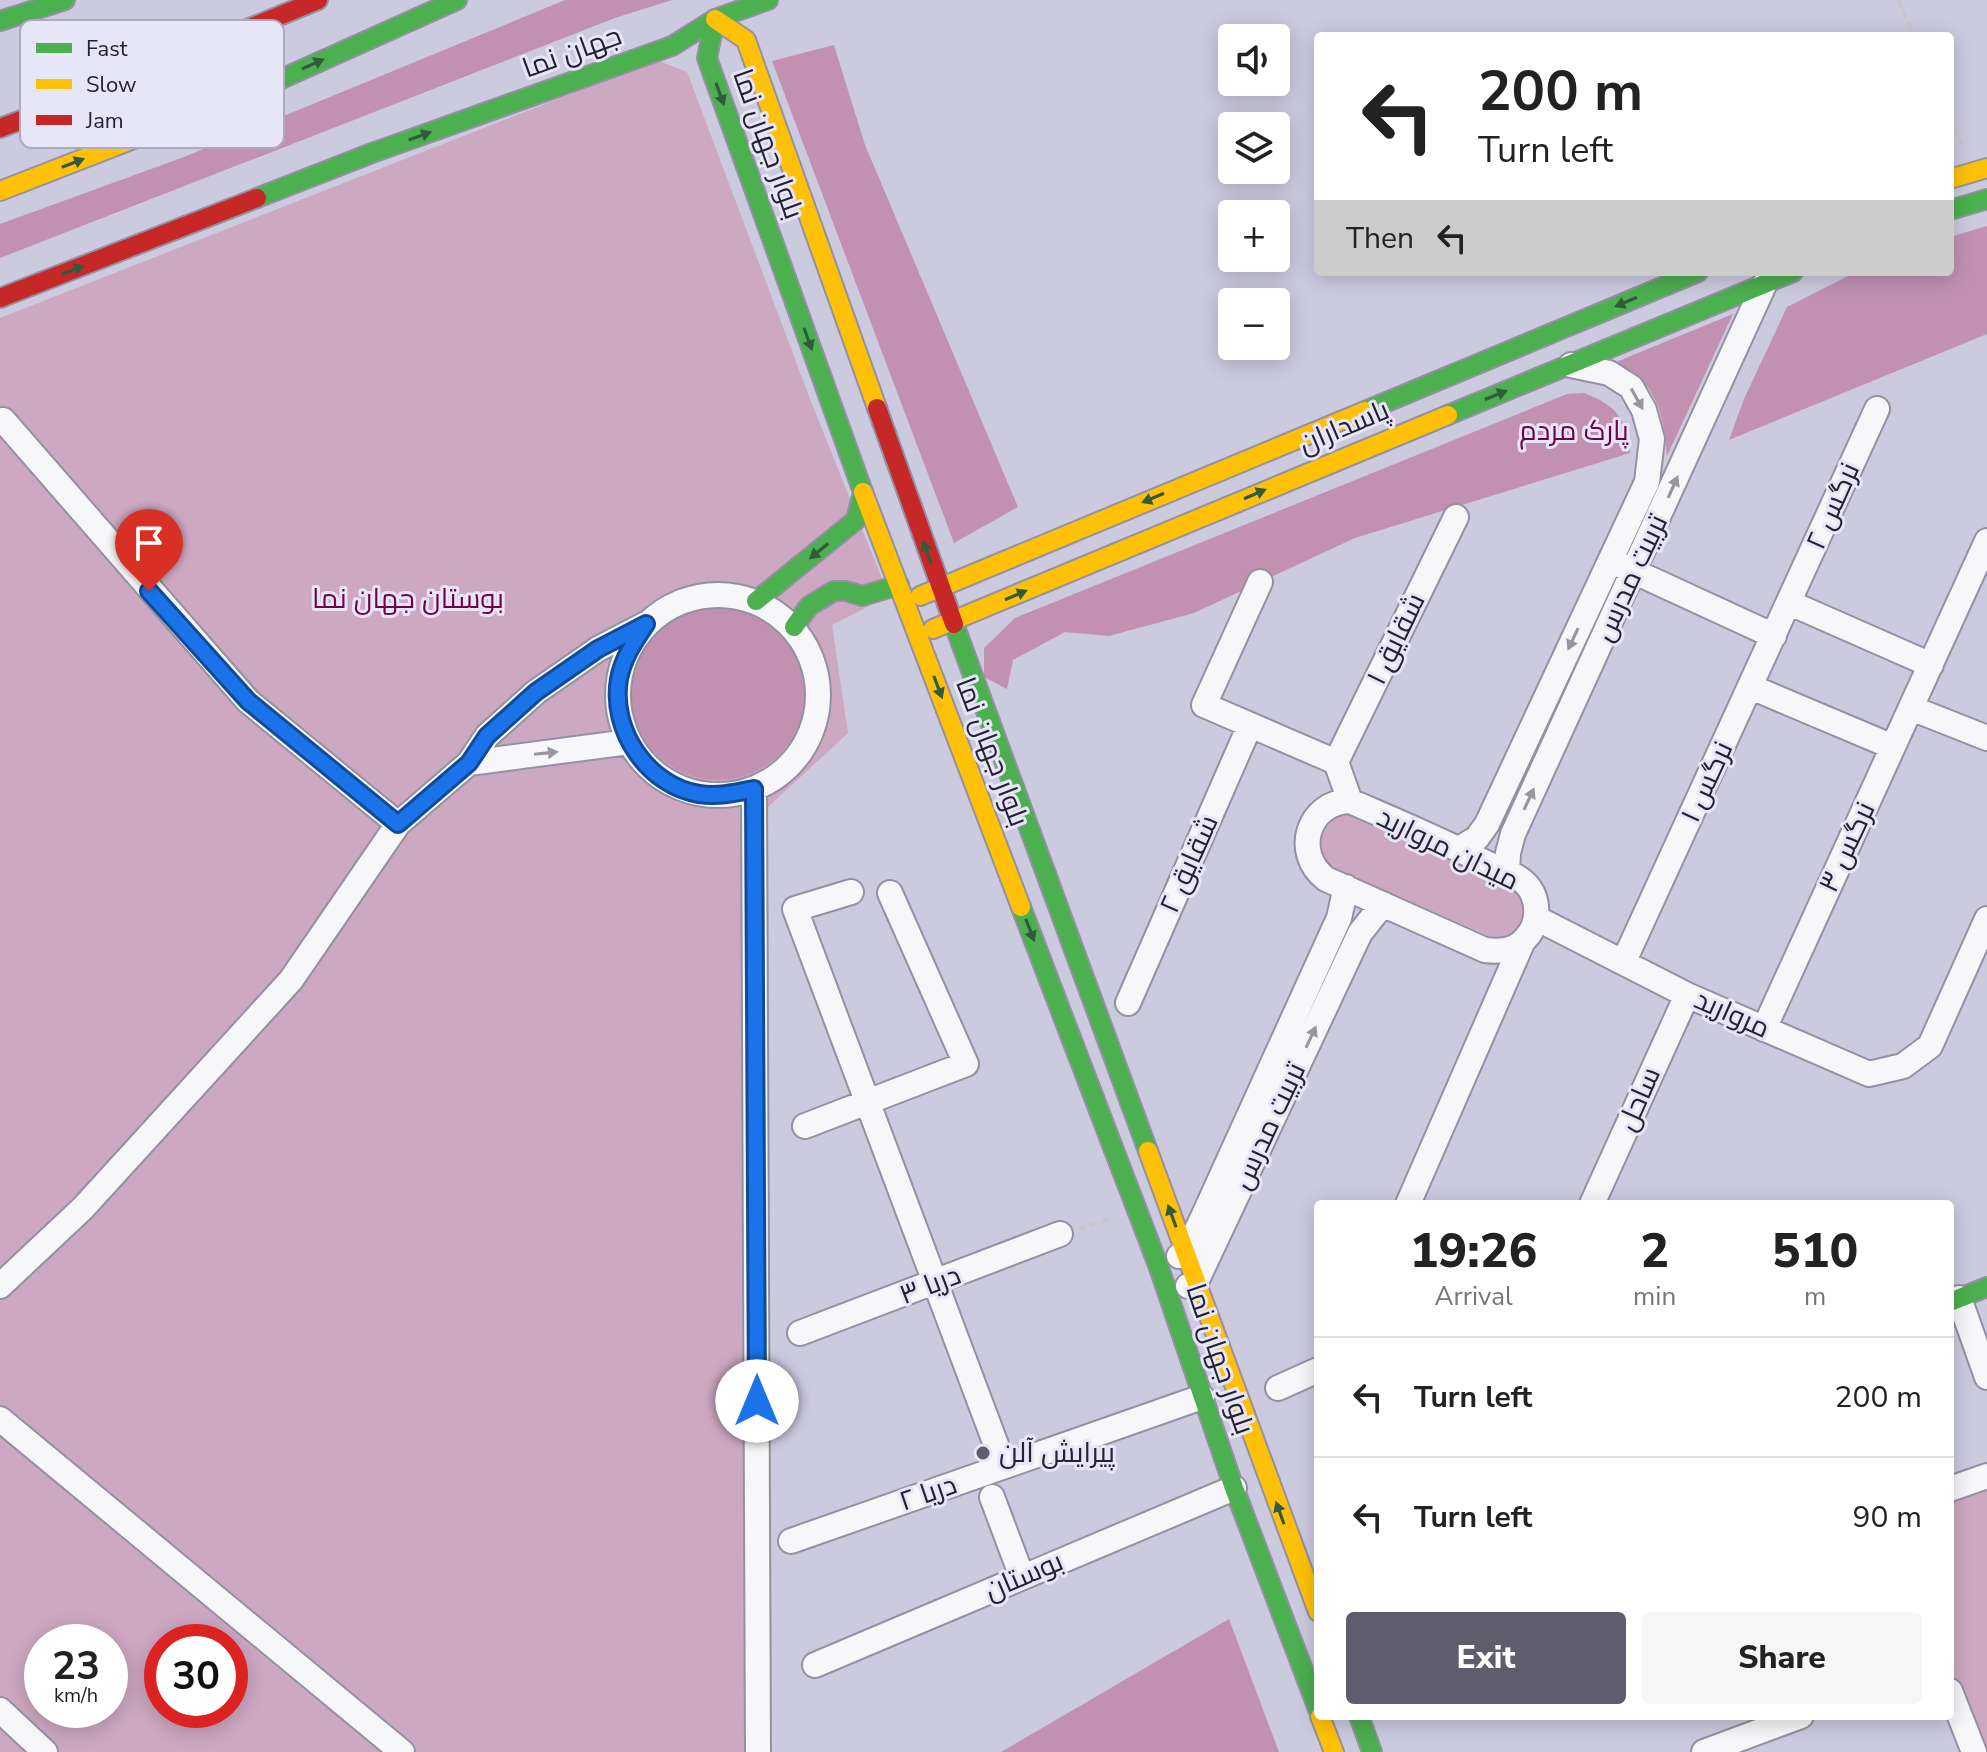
<!DOCTYPE html>
<html lang="en">
<head>
<meta charset="utf-8">
<style>
	:root { --surface:#fff; --page:#f6f6f6; --text:#222; --muted:#767676; --line:#e0e0e0; --accent:#5f5d6d }
	body { margin:0; font-family:"Nunito Sans",Cairo,sans-serif; background:var(--page); color:var(--text); height:100vh; display:flex; flex-direction:column; font-size:30px; white-space:nowrap }
	* { box-sizing:border-box; margin:0 }
	p { font-size:26px; color:var(--muted) }
	.icon { flex:none; width:44px; height:44px; fill:none; stroke:currentColor; stroke-width:2; stroke-linecap:round; stroke-linejoin:round }
	.map { position:relative; flex:1; overflow:hidden }
	.details { position:absolute; left:1314px; top:1200px; width:640px; height:520px; display:flex; flex-direction:column; background:var(--surface); border-radius:8px; box-shadow:0 4px 20px #0003 }
	.details>* { flex:none }
	.guide { position:absolute; left:1314px; top:32px; width:640px; height:244px; border-radius:8px; box-shadow:0 4px 20px #0003; background:#fff; color:var(--text); overflow:hidden }
	.controls { position:absolute; left:1218px; top:24px; display:grid; gap:16px }
	.controls a { display:grid; place-items:center; width:72px; height:72px; border-radius:8px; background:var(--surface); box-shadow:0 4px 20px #0003; font-size:40px }
	.speed { position:absolute; left:24px; top:1624px; display:flex; gap:16px; font-size:40px; font-weight:700; text-align:center }
	.speed>* { display:grid; place-content:center; width:104px; height:104px; border-radius:50%; background:var(--surface); box-shadow:0 4px 20px #0003; line-height:1 }
	.speed small { font-size:20px; font-weight:400 }
	.speed .limit { border:12px solid #d22; background:#fff; color:#111 }
	.pin { position:absolute; display:grid; place-items:center; width:68px; height:68px; color:#fff; margin:-82px -34px; border-radius:50% 50% 50% 0; rotate:-45deg; box-shadow:0 0 8px #0007 }
	.pin .icon { rotate:45deg }
	.me { position:absolute; width:88px; margin:-44px; rotate:0deg; stroke-linejoin:round; filter:drop-shadow(0 0 6px #0008) }
	.turn { display:flex; align-items:center; gap:28px; height:168px; padding:0 32px; font-size:36px }
	.turn .icon { width:104px; height:104px; stroke-width:2.5 }
	.turn b { display:block; font-size:56px; line-height:68px }
	.then { display:flex; align-items:center; height:76px; padding:0 32px; background:#0003; gap:16px; font-size:30px }
	.eta { display:flex; justify-content:space-evenly; align-items:center; height:136px; text-align:center }
	.eta b { font-size:48px; font-weight:800; line-height:56px }
	.cta { display:flex; gap:16px; margin-top:auto; padding:16px 32px }
	.cta a { flex:1; height:92px; border-radius:8px; background:var(--accent); color:#fff; font-size:32px; font-weight:800; line-height:92px; text-align:center }
	.cta a+a { background:var(--page); color:var(--text) }
	ul { padding:0; list-style:none }
	li { display:flex; align-items:center; gap:24px; height:120px; padding:0 32px; border-top:2px solid var(--line) }
	li div { flex:1 }
	li b { display:block; font-size:30px }
	li em { font-style:normal }
	.map>svg:first-child { display:block }
</style>
</head>
<body>
<div class="map">
<svg width="1987" height="1752" viewBox="0 0 1987 1752">
	<rect width="100%" height="100%" fill="#cccadf"/>
	<!-- green -->
	<path fill="#cda8c2" fill-rule="evenodd" d="M657,60L687,72L810,399L889,596L832,625L848,733L743,830L742,1221L751,1752H0V318ZM42,1642H110V1710H42ZM162,1642H230V1710H162Z
		M1344,813L1353,814L1513,888C1533,910 1522,938 1492,937L1331,867C1310,850 1322,823 1344,813Z
		M1987,1489V1752H1980L1950,1675V1504Z"/>
	<!-- forest -->
	<path fill="#c291b2" d="M565,0H672L615,18L0,258V224L184,157Z
		M834,45L865,145L1018,507L954,543L772,61Z
		M1987,226V334L1729,440L1744,399L1787,307L1856,272H1950V237Z
		M1733,314L1667,456C1663,412 1658,384 1616,362Z
		M1584,393C1618,406 1625,418 1630,453L1355,538L1194,613L1109,636L1065,632L1013,660L1007,689L984,677V648L1015,618L1567,394Z
		M631 693a87 87 0 1 1 174 0a87 87 0 1 1-174 0Z
		M1229,1619L1279,1752H1001Z"/>
	<g fill="none" stroke-linecap="round" stroke-linejoin="round">
		<defs>
			<path id="street" d="M3,420L248,701L398,824
				M1620,565L1774,636
				M1260,582L1204,705L1336,762L1350,801
				M618 695a100 100 0 1 1 200 0a100 100 0 1 1-200 0Z
				M1790,603L1931,665
				M1751,687L1893,747
				M1911,708L1987,738
				M1336,762L1456,517
				M469,763L629,742
				M754,789L758,1752
				M1350,801C1396,821 1442,840 1486,863C1498,868 1516,874 1525,883C1540,898 1540,924 1525,939C1514,951 1500,952 1485,950L1326,879C1292,853 1308,802 1350,801Z
				M1459,849L1477,838L1487,824L1647,482L1652,439L1644,410L1631,387L1609,373L1571,365
				M1507,873L1508,853L1513,834L1764,285
				M851,892L795,909L1004,1466
				M1536,918L1687,995L1869,1074L1903,1066L1930,1046L1987,919
				M1624,961L1877,409
				M1128,1003L1250,725
				M1764,1029L1987,541
				M805,1126L966,1064L890,893
				M1408,1204L1523,941
				M1592,1204L1687,995
				M1179,1256L1185,1254L1203,1217L1339,918L1346,887
				M0,1286L83,1208L291,980L398,824L469,763L487,736L536,692L598,649L646,624
				M1188,1286L1196,1282L1360,933L1383,904
				M1959,1298L1987,1377
				M800,1333L1060,1234
				M1278,1388L1318,1370
				M0,1419L402,1752
				M1950,1489L1987,1476
				M992,1497L1022,1577
				M791,1541L1202,1397
				M815,1665L1234,1488
				M1950,1691L1974,1752
				M0,1710L45,1752
				M1704,1752L1801,1716"/>
			<path id="fast" d="M715,19L707,58L863,492
				M0,21L65,0
				M239,98L457,0
				M257,198L372,153L672,46L715,19L768,0
				M1950,210L1987,199
				M1365,411L1698,272
				M1448,415L1793,272
				M756,601L856,520L863,492
				M954,624L1148,1151
				M794,627L809,606L834,591H846L862,596L899,585
				M1021,907L1158,1265L1234,1488L1318,1709
				M1950,1302L1987,1287
				M1359,1716L1372,1752"/>
			<path id="slow" d="M715,19L746,40L877,408
				M1950,179L1987,168
				M0,191L239,98
				M863,492L1021,907
				M920,596L1365,411
				M933,629L1448,415
				M1148,1151L1318,1612
				M1320,1716L1334,1752"/>
			<path id="jam" d="M0,128L75,100L318,0
				M0,298L257,198
				M877,408L954,624"/>
		</defs>
		<!-- street casing -->
		<use href="#street" stroke="#9391a1" stroke-width="28"/>
		<!-- fast casing -->
		<use href="#fast" stroke="#9391a1" stroke-width="22"/>
		<!-- slow casing -->
		<use href="#slow" stroke="#9391a1" stroke-width="22"/>
		<!-- jam casing -->
		<use href="#jam" stroke="#9391a1" stroke-width="22"/>
		<!-- path -->
		<path stroke="#c9c7ce" stroke-width="4" stroke-dasharray="8 4" stroke-linecap="butt" d="M1898,0L1914,36
			M1950,116L1964,148
			M1078,1229L1112,1219"/>
		<!-- street -->
		<use href="#street" stroke="#f7f7fa" stroke-width="24"/>
		<!-- fast -->
		<use href="#fast" stroke="#4caf50" stroke-width="18"/>
		<!-- slow -->
		<use href="#slow" stroke="#ffc107" stroke-width="18"/>
		<!-- jam -->
		<use href="#jam" stroke="#c62828" stroke-width="18"/>
	</g>
	<!-- one-way arrows -->
	<defs><path id="oneway-solid" d="M-6-.8H1V-3.2L6.5 0L1 3.2V.8H-6Z" transform="scale(2)"/></defs>
	<g fill="#345a3d">
		<use href="#oneway-solid" transform="translate(313 64) rotate(-24)"/>
		<use href="#oneway-solid" transform="translate(720 94) rotate(70)"/>
		<use href="#oneway-solid" transform="translate(420 136) rotate(-20)"/>
		<use href="#oneway-solid" transform="translate(73 163) rotate(-21)"/>
		<use href="#oneway-solid" transform="translate(73 270) rotate(-21)"/>
		<use href="#oneway-solid" transform="translate(1626 302) rotate(157)"/>
		<use href="#oneway-solid" transform="translate(808 339) rotate(70)"/>
		<use href="#oneway-solid" transform="translate(1496 395) rotate(-22)"/>
		<use href="#oneway-solid" transform="translate(1255 494) rotate(-23)"/>
		<use href="#oneway-solid" transform="translate(1153 498) rotate(157)"/>
		<use href="#oneway-solid" transform="translate(819 551) rotate(141)"/>
		<use href="#oneway-solid" transform="translate(927 552) rotate(-110)"/>
		<use href="#oneway-solid" transform="translate(1016 595) rotate(-23)"/>
		<use href="#oneway-solid" transform="translate(938 687) rotate(69)"/>
		<use href="#oneway-solid" transform="translate(1030 930) rotate(69)"/>
		<use href="#oneway-solid" transform="translate(1172 1216) rotate(-110)"/>
		<use href="#oneway-solid" transform="translate(1280 1513) rotate(-110)"/>
	</g>
	<g fill="#98979f">
		<use href="#oneway-solid" transform="translate(1637 399) rotate(61)"/>
		<use href="#oneway-solid" transform="translate(1673 487) rotate(-66)"/>
		<use href="#oneway-solid" transform="translate(1573 639) rotate(115)"/>
		<use href="#oneway-solid" transform="translate(546 753) rotate(-6)"/>
		<use href="#oneway-solid" transform="translate(1529 799) rotate(-65)"/>
		<use href="#oneway-solid" transform="translate(1311 1037) rotate(-65)"/>
	</g>
	<g fill="none" stroke-linecap="round" stroke-linejoin="round">
		<defs>
			<path id="route" d="M149,591L248,701L398,824L469,763L487,736L536,692L598,649L646,624C634,642 623,658 619,679C610,730 648,786 699,794C718,797 735,793 754,789L757,1401"/>
		</defs>
		<!-- route casing -->
		<use href="#route" stroke="#114b97" stroke-width="20"/>
		<!-- route -->
		<use href="#route" stroke="#1a73e8" stroke-width="14"/>
	</g>
	<!-- markers -->
	<circle fill="#5f5d6d" stroke="#e7e5f8" stroke-width="3" cx="983" cy="1453" r="8"/>
	<g text-anchor="middle" dominant-baseline="central" stroke-width="6" stroke-linejoin="round" paint-order="stroke">
		<!-- street labels -->
		<g font-size="28" fill="#242230" stroke="#e7e5f8">
			<text transform="translate(572 52) rotate(-20)">جهان نما</text>
			<text transform="translate(768 144) rotate(70)">بلوار جهان نما</text>
			<text transform="translate(1344 427) rotate(-23)">پاسداران</text>
			<text transform="translate(1833 506) rotate(-66)">نرگس ۲</text>
			<text transform="translate(1631 578) rotate(-65)">تربیت مدرس</text>
			<text transform="translate(1396 639) rotate(-64)">شقایق ۱</text>
			<text transform="translate(992 752) rotate(69)">بلوار جهان نما</text>
			<text transform="translate(1707 782) rotate(-65)">نرگس ۱</text>
			<text transform="translate(1847 847) rotate(-65)">نرگس ۳</text>
			<text transform="translate(1448 849) rotate(26)">میدان مروارید</text>
			<text transform="translate(1189 864) rotate(-66)">شقایق ۲</text>
			<text transform="translate(1732 1014) rotate(24)">مروارید</text>
			<text transform="translate(1639 1099) rotate(-66)">ساحل</text>
			<text transform="translate(1269 1126) rotate(-65)">تربیت مدرس</text>
			<text transform="translate(930 1285) rotate(-21)">دریا ۳</text>
			<text transform="translate(1220 1359) rotate(71)">بلوار جهان نما</text>
			<text transform="translate(928 1493) rotate(-19)">دریا ۲</text>
			<text transform="translate(1024 1576) rotate(-23)">بوستان</text>
		</g>
		<!-- park labels -->
		<g font-size="28" fill="#720048" stroke="#e7e5f8">
			<text x="1574" y="431">پارک مردم</text>
			<text x="408" y="599">بوستان جهان نما</text>
		</g>
		<!-- poi labels -->
		<g font-size="28" fill="#242230" stroke="#e7e5f8" text-anchor="start">
			<text x="999" y="1453">پیرایش آلن</text>
		</g>
	</g>
	<!-- legend -->
	<rect x="20" y="20" width="264" height="128" rx="12" fill="#e7e5f8" stroke="#acaabc" stroke-width="2"/>
	<rect x="36" y="43" width="36" height="10" fill="#4caf50"/>
	<rect x="36" y="79" width="36" height="10" fill="#ffc107"/>
	<rect x="36" y="115" width="36" height="10" fill="#c62828"/>
	<g font-size="22" fill="#242230">
		<text x="86" y="56">Fast</text>
		<text x="86" y="92">Slow</text>
		<text x="86" y="128">Jam</text>
	</g>
</svg>
<div class="controls">
<a><svg class="icon" aria-label="sound" viewBox="0 0 24 24"><path d="M4 9h4l5-4v14l-5-4H4zM17 9q2 3 0 6"/></svg></a>
<a><svg class="icon" aria-label="layers" viewBox="0 0 24 24"><path d="M12 4l9 5-9 5-9-5zM3 14l9 5 9-5"/></svg></a>
<a>+</a>
<a>−</a>
</div>
<div class="speed"><div>23<small>km/h</small></div><div class="limit">30</div></div>
<div class="pin" style="left:149px;top:591px;background:#d93025"><svg class="icon" aria-label="arrive" viewBox="0 0 24 24"><path d="M6 21V4h12l-3 4 3 4H6"/></svg></div>
<svg class="me" style="left:757px;top:1401px" viewBox="-20 -20 40 40"><circle r="19" fill="#fff"/><path d="M0-13L10 11 0 6-10 11z" fill="#1a73e8"/></svg>
<div class="guide">
<div class="turn"><svg class="icon" aria-label="left" viewBox="0 0 24 24"><path d="M17 20v-9H6M10 6l-5 5 5 5"/></svg><div><b>200 m</b>Turn left</div></div>
<div class="then">Then<svg class="icon" aria-label="left" viewBox="0 0 24 24"><path d="M17 20v-9H6M10 6l-5 5 5 5"/></svg></div>
</div>
<section class="details">
<div class="eta">
<div><b>19:26</b><p>Arrival</p></div>
<div><b>2</b><p>min</p></div>
<div><b>510</b><p>m</p></div>
</div>
<ul>
<li><svg class="icon" aria-label="left" viewBox="0 0 24 24"><path d="M17 20v-9H6M10 6l-5 5 5 5"/></svg><div><b>Turn left</b></div><em>200 m</em></li>
<li><svg class="icon" aria-label="left" viewBox="0 0 24 24"><path d="M17 20v-9H6M10 6l-5 5 5 5"/></svg><div><b>Turn left</b></div><em>90 m</em></li>
</ul>
<div class="cta"><a>Exit</a><a>Share</a></div>
</section>
</div>
</body>
</html>
